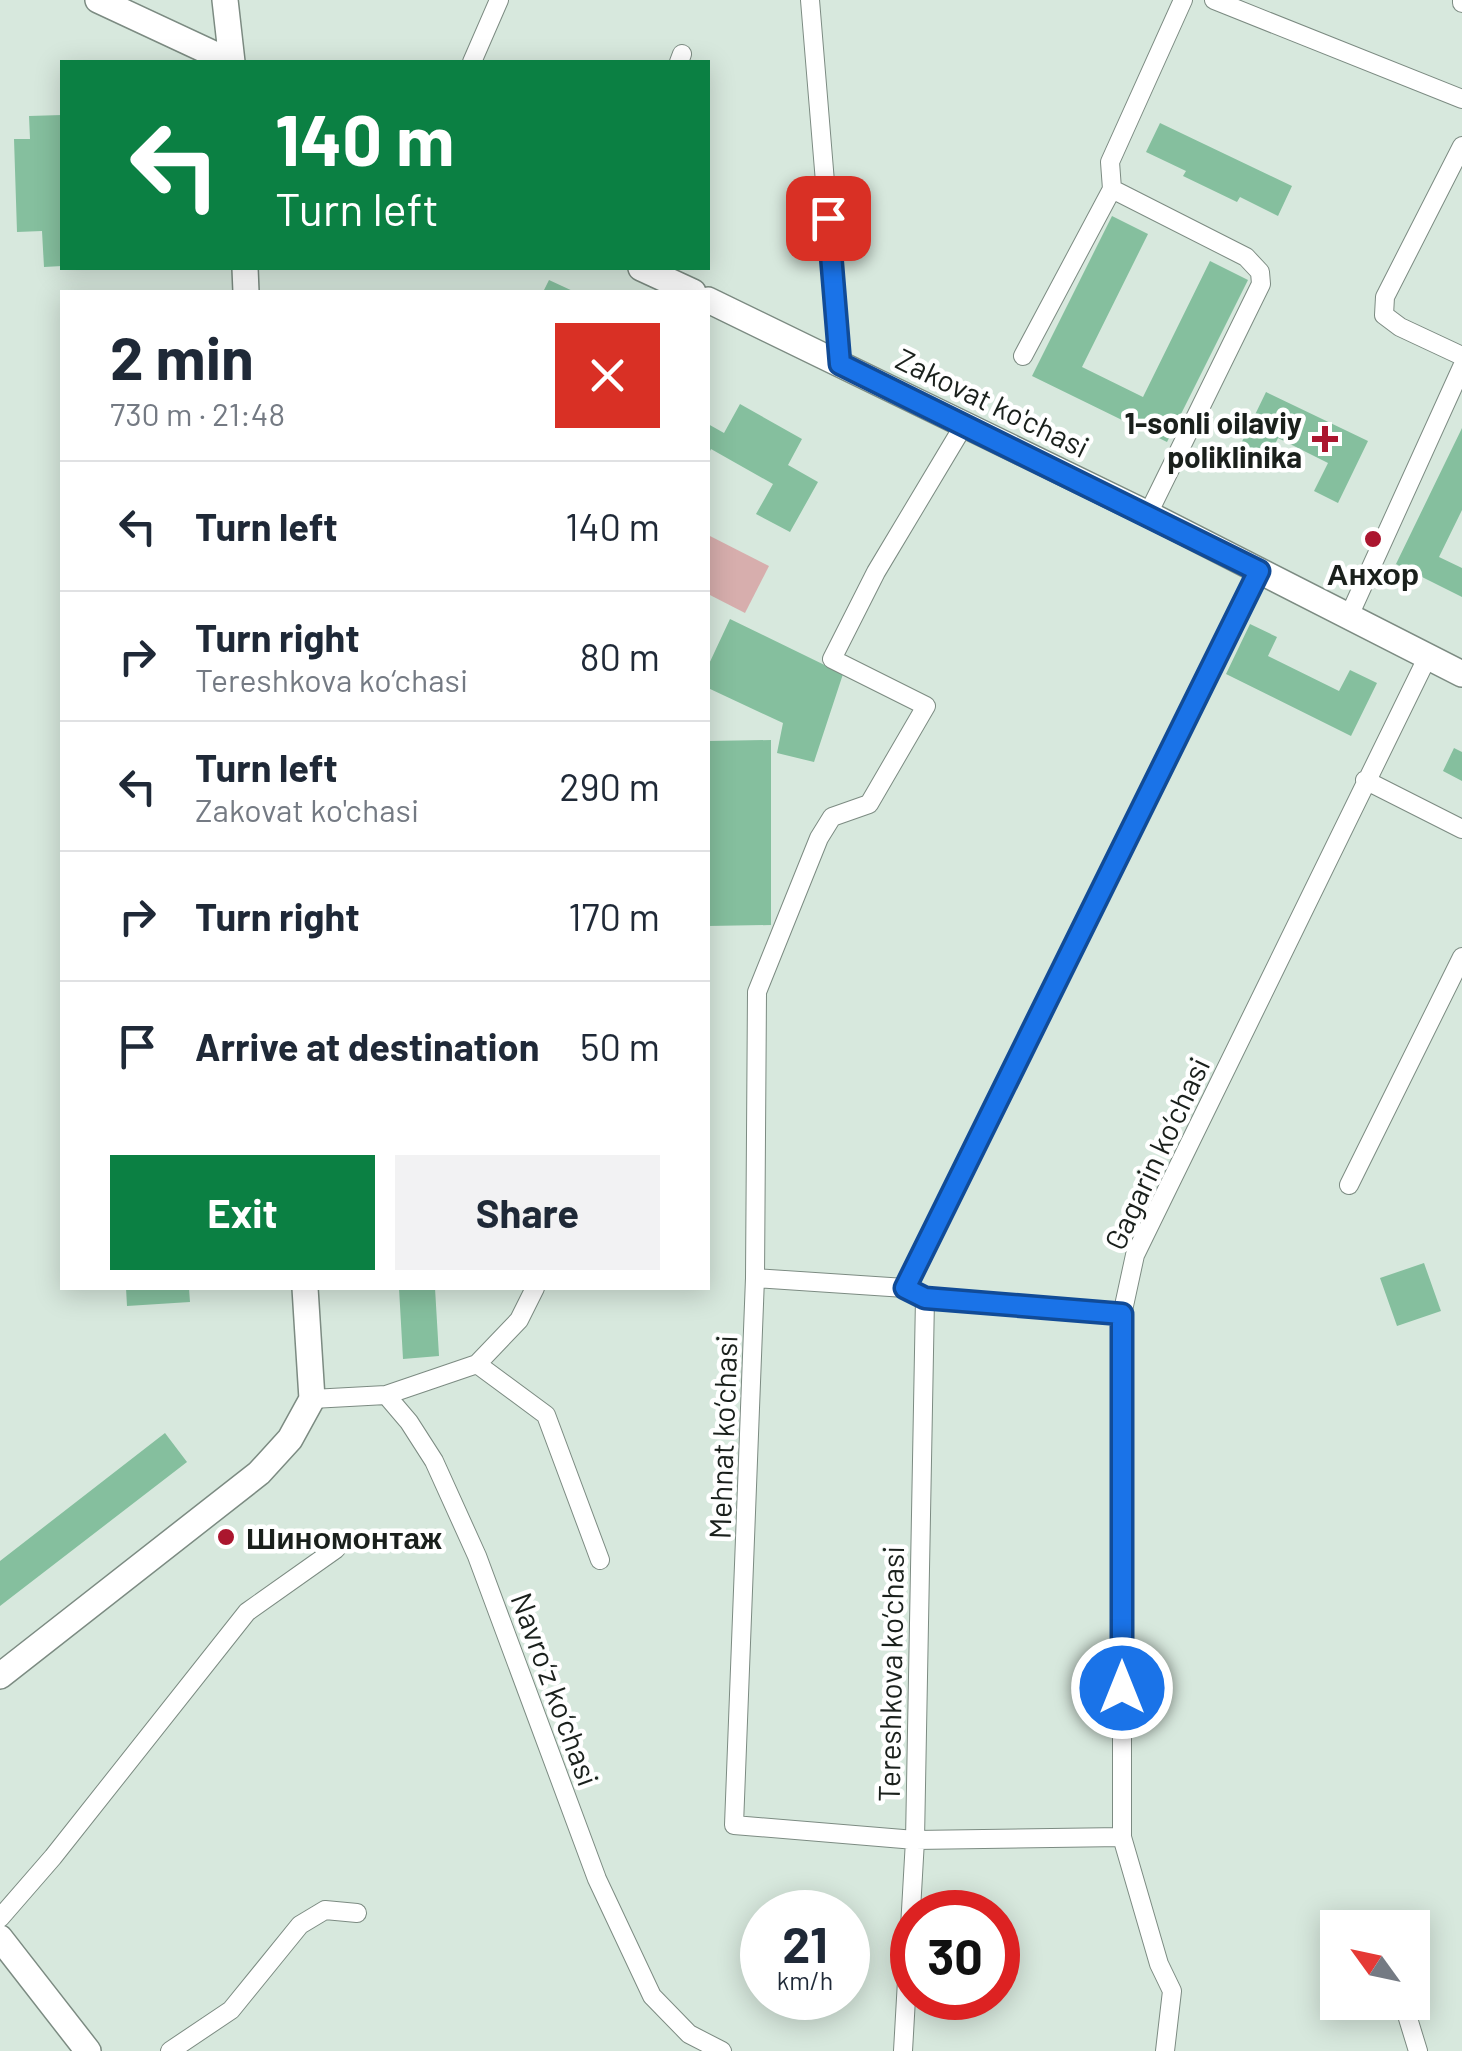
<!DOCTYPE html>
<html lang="en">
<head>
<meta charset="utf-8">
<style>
	:root { --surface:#fff; --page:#f2f2f3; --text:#1f2937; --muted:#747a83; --line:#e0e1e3; --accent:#0b8043 }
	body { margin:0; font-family:Barlow,sans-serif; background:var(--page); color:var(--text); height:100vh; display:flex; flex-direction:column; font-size:38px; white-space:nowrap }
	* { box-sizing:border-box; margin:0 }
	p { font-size:32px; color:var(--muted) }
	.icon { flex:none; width:55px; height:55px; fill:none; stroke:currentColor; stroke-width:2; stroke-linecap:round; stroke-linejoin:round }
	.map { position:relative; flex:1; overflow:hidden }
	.side { position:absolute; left:60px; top:290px; width:650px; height:1000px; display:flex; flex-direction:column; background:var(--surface); border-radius:0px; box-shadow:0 5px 25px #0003 }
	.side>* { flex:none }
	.top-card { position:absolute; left:60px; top:60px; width:650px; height:210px; border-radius:0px; box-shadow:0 5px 25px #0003; background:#0b8043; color:#fff; overflow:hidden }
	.needle { width:65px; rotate:303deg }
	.tools { position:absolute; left:1320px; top:1910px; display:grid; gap:20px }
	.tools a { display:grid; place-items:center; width:110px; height:110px; border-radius:0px; background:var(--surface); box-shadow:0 5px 25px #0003; font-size:50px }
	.speed { position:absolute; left:740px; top:1890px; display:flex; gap:20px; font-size:50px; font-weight:700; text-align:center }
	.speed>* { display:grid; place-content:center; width:130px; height:130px; border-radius:50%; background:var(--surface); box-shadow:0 5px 25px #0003; line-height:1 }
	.speed small { font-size:25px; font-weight:400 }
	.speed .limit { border:15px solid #d22; background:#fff; color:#111 }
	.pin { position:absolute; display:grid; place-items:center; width:85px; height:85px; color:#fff; margin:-42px; border-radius:20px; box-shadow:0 5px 15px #0006 }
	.me { position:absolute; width:110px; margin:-55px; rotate:0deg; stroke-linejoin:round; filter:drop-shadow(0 0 8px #0008) }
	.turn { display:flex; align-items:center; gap:35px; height:210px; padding:0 50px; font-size:45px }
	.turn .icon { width:130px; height:130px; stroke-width:2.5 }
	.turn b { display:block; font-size:70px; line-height:85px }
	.round { display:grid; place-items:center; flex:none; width:105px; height:105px; border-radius:0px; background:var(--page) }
	.headline { display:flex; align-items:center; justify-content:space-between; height:170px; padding:0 50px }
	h1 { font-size:60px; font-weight:700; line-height:75px }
	.primary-button { display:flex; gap:20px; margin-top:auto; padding:20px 50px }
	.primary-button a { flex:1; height:115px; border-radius:0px; background:var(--accent); color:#fff; font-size:40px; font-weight:700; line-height:115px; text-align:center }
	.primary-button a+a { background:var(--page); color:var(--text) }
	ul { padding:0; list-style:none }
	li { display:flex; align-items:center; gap:30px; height:130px; padding:0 50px; border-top:2px solid var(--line) }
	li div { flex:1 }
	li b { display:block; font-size:38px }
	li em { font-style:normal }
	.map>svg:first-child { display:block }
</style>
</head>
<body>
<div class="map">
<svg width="1462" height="2051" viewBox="0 0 1462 2051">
	<rect width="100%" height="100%" fill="#d7e8dd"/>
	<!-- green -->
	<path fill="#d7aead" d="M708,535L769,566L745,613L708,594Z"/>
	<!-- building -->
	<path fill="#85bf9e" d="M62,115V266L44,267L42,231L17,232L14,139H30L29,116Z
		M1160,123L1292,186L1278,216L1240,197L1237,202L1183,176L1186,171L1146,152Z
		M1112,216L1148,234L1082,367L1143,397L1210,261L1248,280L1167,442L1032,376Z
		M549,280L575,292H543Z
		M1266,392L1368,441L1338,503L1314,491L1328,463L1278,438L1264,467L1236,454Z
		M740,404L802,439L788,465L818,482L790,532L756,514L773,484L711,449L708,455V424L724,433Z
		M1462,428V510L1439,557L1462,568V597L1396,564Z
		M730,619L843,674L814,762L777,753L783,723L708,688V666Z
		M1250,624L1277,637L1268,656L1339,691L1350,670L1377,683L1351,736L1226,674Z
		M771,740V925L708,926V741Z
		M1454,748L1462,752V781L1443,771Z
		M1424,1263L1441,1311L1397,1326L1380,1278Z
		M126,1288H189L190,1302L127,1306Z
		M399,1288H435L439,1356L403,1359Z
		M165,1433L187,1462L0,1606V1561Z"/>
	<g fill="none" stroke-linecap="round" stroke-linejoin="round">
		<defs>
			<path id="street" d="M810,0L840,364
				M1214,0L1462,99
				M1462,0V3
				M472,62L499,0
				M679,62L682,54
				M1462,146L1385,297L1384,315L1400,327L1462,356
				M1112,189L1246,257L1260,272L1261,284L1148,514
				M1023,356L1112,189L1110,162L1183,0
				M964,425L876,572L832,659L926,706L869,804L832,817L819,838L757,992L755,1278L734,1825L915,1840L1122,1837
				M1349,616L1462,367
				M1365,780L1462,829
				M1349,1185L1462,957
				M755,1278L905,1288L925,1298L1122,1315
				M905,1288L1259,571
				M477,1364L519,1320L535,1288
				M386,1395L477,1364L546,1415L600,1560
				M312,1399L386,1395L409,1422L434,1461L477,1556L597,1879L652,1996L689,2034L722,2051
				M0,1918L53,1857L247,1612L336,1549
				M1403,2002L1418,2051
				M170,2051L231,2010L300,1925L325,1910L357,1913
				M903,2051L915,1840L925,1298
				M1165,2051L1172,1991L1159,1964L1122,1837V1315L1135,1255L1428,656"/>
			<path id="secondary" d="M98,0L231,62
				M225,0L232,62
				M245,268L246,292
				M641,268L693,292
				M708,300L1148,514L1462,674
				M0,1676L259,1473L290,1439L312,1399L305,1288
				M0,1938L88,2051"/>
		</defs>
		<!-- street casing -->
		<use href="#street" stroke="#7c8b82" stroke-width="20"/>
		<!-- secondary casing -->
		<use href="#secondary" stroke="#7c8b82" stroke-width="28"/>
		<!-- street -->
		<use href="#street" stroke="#fff" stroke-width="18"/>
		<!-- secondary -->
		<use href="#secondary" stroke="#fff" stroke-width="25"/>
	</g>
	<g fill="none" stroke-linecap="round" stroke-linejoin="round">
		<defs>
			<path id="route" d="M828,218L840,364L1259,571L905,1288L925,1298L1122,1314V1688"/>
		</defs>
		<!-- route casing -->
		<use href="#route" stroke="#114b97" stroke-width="25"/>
		<!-- route -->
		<use href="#route" stroke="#1a73e8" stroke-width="18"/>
	</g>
	<!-- markers -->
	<g fill="#ab162e" stroke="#fff" stroke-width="4">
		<path d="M1320 424h10v10h10v10h-10v10h-10v-10h-10v-10h10z"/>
		<circle cx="1373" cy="539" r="10"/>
		<circle cx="226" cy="1537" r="10"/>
	</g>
	<g text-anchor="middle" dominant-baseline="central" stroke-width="9" stroke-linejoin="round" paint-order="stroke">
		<!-- street labels -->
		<g font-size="30" fill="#1a201c" stroke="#fff">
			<text transform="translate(993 402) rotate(26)">Zakovat ko'chasi</text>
			<text transform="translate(1156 1153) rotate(-65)">Gagarin ko‘chasi</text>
			<text transform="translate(722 1437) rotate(-88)">Mehnat ko‘chasi</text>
			<text transform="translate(890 1674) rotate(-89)">Tereshkova ko‘chasi</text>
			<text transform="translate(556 1689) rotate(70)">Navro‘z ko‘chasi</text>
		</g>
		<!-- poi labels -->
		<g font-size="30" font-weight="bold" fill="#1a201c" stroke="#fff" text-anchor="end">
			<text x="1302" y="422">1-sonli oilaviy<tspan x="1302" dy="34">poliklinika</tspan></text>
			<text x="1373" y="573" text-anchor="middle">Анхор</text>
			<text x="246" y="1537" text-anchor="start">Шиномонтаж</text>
		</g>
	</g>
</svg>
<div class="tools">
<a><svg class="needle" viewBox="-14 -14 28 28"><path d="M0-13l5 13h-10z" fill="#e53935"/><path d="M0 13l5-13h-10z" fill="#747a83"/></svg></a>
</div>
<div class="speed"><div>21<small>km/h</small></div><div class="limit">30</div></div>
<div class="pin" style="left:828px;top:218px;background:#d93025"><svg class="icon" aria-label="arrive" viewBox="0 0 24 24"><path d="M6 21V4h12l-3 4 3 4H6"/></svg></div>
<svg class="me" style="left:1122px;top:1688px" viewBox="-20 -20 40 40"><circle r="17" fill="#1a73e8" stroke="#fff" stroke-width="3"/><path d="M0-11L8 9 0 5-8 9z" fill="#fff"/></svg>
<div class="top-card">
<div class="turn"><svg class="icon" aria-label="left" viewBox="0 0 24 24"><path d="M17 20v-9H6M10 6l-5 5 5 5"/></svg><div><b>140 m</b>Turn left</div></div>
</div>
<section class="side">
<div class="headline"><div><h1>2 min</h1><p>730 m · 21:48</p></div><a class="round" style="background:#d93025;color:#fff"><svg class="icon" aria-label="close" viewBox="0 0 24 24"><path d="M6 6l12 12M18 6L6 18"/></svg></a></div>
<ul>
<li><svg class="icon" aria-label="left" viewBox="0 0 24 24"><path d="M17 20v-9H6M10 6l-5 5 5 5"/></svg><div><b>Turn left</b></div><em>140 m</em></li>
<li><svg class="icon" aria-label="right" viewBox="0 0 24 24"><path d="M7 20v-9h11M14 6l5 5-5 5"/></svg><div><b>Turn right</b><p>Tereshkova ko‘chasi</p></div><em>80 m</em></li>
<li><svg class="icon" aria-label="left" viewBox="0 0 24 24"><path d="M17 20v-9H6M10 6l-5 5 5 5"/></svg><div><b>Turn left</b><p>Zakovat ko'chasi</p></div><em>290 m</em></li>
<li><svg class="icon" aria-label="right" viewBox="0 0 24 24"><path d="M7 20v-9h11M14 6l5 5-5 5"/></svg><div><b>Turn right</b></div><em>170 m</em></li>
<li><svg class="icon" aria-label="arrive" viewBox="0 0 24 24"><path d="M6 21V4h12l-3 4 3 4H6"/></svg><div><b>Arrive at destination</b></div><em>50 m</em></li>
</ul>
<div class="primary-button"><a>Exit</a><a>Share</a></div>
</section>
</div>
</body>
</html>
